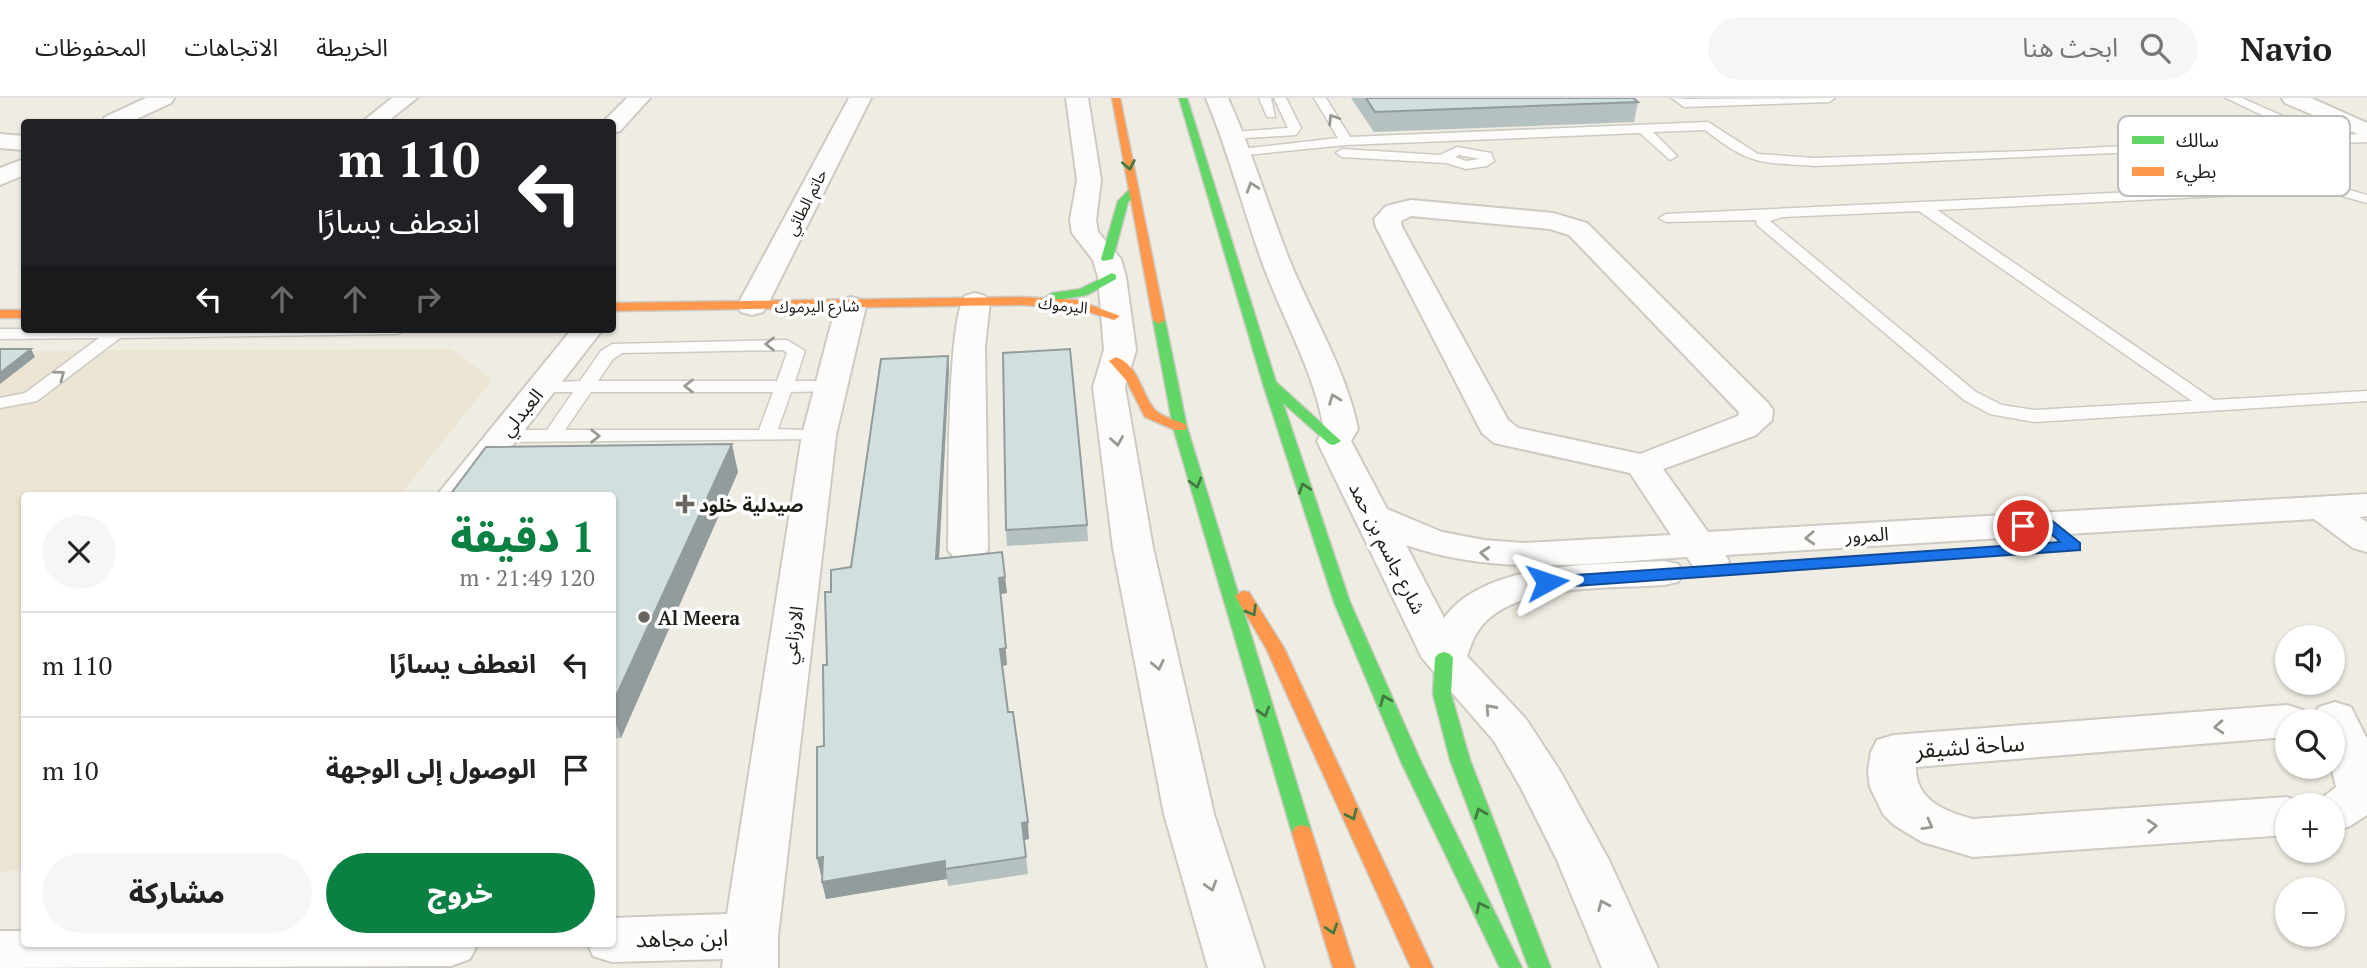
<!DOCTYPE html>
<html lang="ar">
<head>
<meta charset="utf-8">
<style>
	:root { --surface:#fff; --page:#f6f6f6; --text:#222; --muted:#767676; --line:#e0e0e0; --accent:#0b8043 }
	body { margin:0; font-family:"PT Serif","Noto Sans Arabic",serif; background:var(--page); color:var(--text); direction:rtl; height:100vh; display:flex; flex-direction:column; font-size:26px; white-space:nowrap }
	* { box-sizing:border-box; margin:0 }
	p { font-size:23px; color:var(--muted) }
	.icon { flex:none; width:38px; height:38px; fill:none; stroke:currentColor; stroke-width:2; stroke-linecap:round; stroke-linejoin:round }
	.map { position:relative; flex:1; overflow:hidden; direction:ltr }
	.sheet { position:absolute; left:21px; top:394px; width:595px; height:455px; display:flex; flex-direction:column; background:var(--surface); border-radius:7px; box-shadow:0 2px 5px #0004; direction:rtl }
	.sheet>* { flex:none }
	.top-card { position:absolute; left:21px; top:21px; width:595px; height:214px; border-radius:7px; box-shadow:0 2px 5px #0004; direction:rtl; background:#202124; color:#fff; overflow:hidden }
	.fabs { position:absolute; left:2275px; top:527px; display:grid; gap:14px }
	.fabs a { display:grid; place-items:center; width:70px; height:70px; border-radius:50%; background:var(--surface); box-shadow:0 2px 5px #0004; font-size:35px }
	.pin { position:absolute; display:grid; place-items:center; width:60px; height:60px; color:#fff; margin:-30px; border:4px solid #fff; border-radius:50%; box-shadow:0 2px 7px #0007 }
	.me { position:absolute; width:77px; margin:-38px; rotate:85deg; stroke-linejoin:round; filter:drop-shadow(0 0 5px #0008) }
	.turn { display:flex; align-items:center; gap:24px; height:147px; padding:0 21px; font-size:32px }
	.turn .icon { width:91px; height:91px; stroke-width:2.5 }
	.turn b { display:block; font-size:49px; line-height:60px }
	.lanes { display:flex; align-items:center; height:66px; padding:0 21px; background:#0003; justify-content:center; gap:35px; direction:ltr }
	.lanes .off { opacity:.35 }
	.round { display:grid; place-items:center; flex:none; width:74px; height:74px; border-radius:37px; background:var(--page) }
	.overview { display:flex; align-items:center; justify-content:space-between; height:119px; padding:0 21px }
	h1 { font-size:42px; font-weight:800; line-height:52px; color:var(--accent) }
	.cta { display:flex; gap:14px; margin-top:auto; padding:14px 21px }
	.cta a { flex:1; height:80px; border-radius:42px; background:var(--accent); color:#fff; font-size:28px; font-weight:800; line-height:80px; text-align:center }
	.cta a+a { background:var(--page); color:var(--text) }
	ul { padding:0; list-style:none }
	li { display:flex; align-items:center; gap:21px; height:105px; padding:0 21px; border-top:2px solid var(--line) }
	li div { flex:1 }
	li b { display:block; font-size:26px }
	li em { font-style:normal }
	header { display:flex; align-items:center; gap:42px; box-sizing:border-box; height:98px; padding:0 35px; background:var(--surface); border-bottom:2px solid var(--line) }
	header strong { font-size:33px }
	nav { display:flex; gap:38px; margin-inline-start:auto; font-size:24px }
	.search { width:490px; height:63px; background:var(--page); display:flex; align-items:center; gap:18px; box-sizing:border-box; padding:0 24px; border-radius:38px; color:var(--muted); font-size:26px }
	.map>svg:first-child { display:block }
</style>
</head>
<body>
<header>
<strong>Navio</strong>
<div class="search"><svg class="icon" aria-label="search" viewBox="0 0 24 24"><circle cx="10" cy="10" r="6"/><path d="M15 15l6 6"/></svg>ابحث هنا</div>
<nav><a>الخريطة</a><a>الاتجاهات</a><a>المحفوظات</a></nav>
</header>
<div class="map">
<svg width="2367" height="870" viewBox="0 0 2367 870">
	<rect width="100%" height="100%" fill="#efece3"/>
	<!-- built -->
	<path fill="#ece5d3" d="M452,251L492,282L400,397H24V772L0,774V253Z"/>
	<g fill="none" stroke-linecap="round" stroke-linejoin="round">
		<defs>
			<path id="lane" d="M1259,0H1271L1275,19H1267Z
				M1274,0H1286L1301,30L1296,37L1228,41L1226,38L1232,34L1288,30Z
				M1314,0H1326L1350,39L1708,24L1758,56L1815,60L2030,53L2306,38L2226,0H2242L2325,37L2367,36V44L1815,68C1759,64 1751,68 1705,32L1653,34L1677,58L1670,62L1640,35L1346,47L1236,58L1235,55L1241,51L1338,40Z
				M1672,0L1687,1L1835,0L1829,4L1684,9Z
				M1457,49L1491,55L1494,63L1487,68L1466,71L1446,65L1342,59L1336,55L1342,51L1440,57ZM1459,57L1480,61L1466,63L1455,59Z
				M2304,86L2336,88L2367,97V105L2335,96L2304,94L1937,112L2214,302L2367,293V303L2034,324L1990,316L1964,302L1757,127L1756,122L1666,124L1659,120L1666,116ZM1919,113L2192,303L2034,312L2002,307L1976,294L1770,123L1783,119Z
				M0,231H406L398,236L120,240L37,303L0,310V300L25,295L99,240L0,241Z
				M787,242L805,253L795,283H831L840,288L831,293L791,294L778,331L826,333L828,337L826,341L502,344L493,338L502,332H547L573,294H541L532,289L535,285L580,283L601,253L612,246ZM783,252L787,255L777,283H598L613,261L622,255ZM591,294H773L759,332H565Z"/>
			<path id="street" d="M146,0H174L171,5L130,24H102L105,19Z
				M392,0H417L387,24H362Z
				M627,0H650L620,33L612,35V24H603Z
				M849,0H871L767,208L763,214L752,217L741,214L737,208Z
				M1066,0H1088L1101,82L1096,122L1098,134L1121,161L1126,179L1136,252L1125,289L1153,450L1214,716L1264,870H1208L1164,716L1113,450L1093,289L1104,252L1098,179L1093,162L1072,135L1070,122L1077,82Z
				M1206,0H1228C1252,53 1268,108 1289,161C1312,218 1346,271 1358,331L1351,343L1387,411L1442,434L1484,442L1523,445L1671,437L1630,375L1494,345L1482,335L1376,129L1374,121L1386,108L1411,102L1553,115L1587,125L1768,305L1773,312L1772,322L1756,337L1663,371L1708,434L2367,396V418L2359,419L2367,424V454L2353,450L2314,421L1725,457L1729,463L1723,471L1709,475L1695,471L1687,459C1592,465 1497,479 1406,447L1444,520C1486,462 1600,467 1664,463L1678,466L1684,475L1678,484L1664,487C1613,491 1510,484 1478,533C1473,540 1470,550 1467,558L1526,621L1560,673L1609,762L1658,870H1602L1557,762L1521,690L1494,643L1422,560L1317,343L1324,331C1314,272 1281,218 1261,161C1242,107 1228,53 1206,0ZM1411,118L1550,131L1569,137L1739,314L1738,318L1640,356L1518,330L1508,322L1402,129L1401,123Z
				M2282,0H2311L2367,25V40L2285,5Z
				M0,36L24,38V52L0,50Z
				M24,61V77L0,87V70Z
				M975,195L985,198L990,204L985,248L988,452L982,460L968,464L954,460L948,452C949,408 946,225 965,198Z
				M851,199L862,202L866,208L836,337L778,838V870H722L723,861L612,864L593,858L587,845H612V820L727,816L802,337L836,208L840,202Z
				M572,231H603L474,397H437Z
				M2335,604L2351,609L2367,641V717L2350,728L2333,734V707H2313L2336,689L2331,668L2333,623H2313L2312,620L2319,609Z
				M2287,607L2303,612L2310,623H2287V639L1916,669C1915,702 1945,714 1973,721L2287,699L2306,707H2287V737L1973,759L1922,744L1894,727L1883,716L1870,689L1868,673L1871,654L1877,642L1894,637Z
				M0,833H24V845H478L470,861L451,868L0,870Z"/>
			<path id="fast" d="M1179,0H1187L1276,284L1341,343L1334,347L1329,346L1283,305L1350,504L1422,666L1522,870H1500L1402,666L1334,504L1263,286Z
				M1130,91L1139,93L1128,104L1113,161L1103,163L1101,161L1118,103Z
				M1112,175L1116,177V181L1087,197L1052,203L1046,199L1052,195L1080,191Z
				M1159,218L1165,222L1187,329L1312,735L1309,741L1302,743L1295,741L1292,735L1173,329L1153,222Z
				M1444,554L1450,556L1453,560L1451,596L1470,662L1551,870H1529L1450,662L1433,596L1435,560L1438,556Z"/>
			<path id="slow" d="M1112,0H1120L1165,222L1159,226L1153,222Z
				M1022,199L1077,202L1120,218L1114,222L1076,210L1022,207L612,213V205Z
				M0,212H24V220H0Z
				M1116,259C1139,267 1141,296 1155,312C1161,319 1176,322 1185,326L1187,329L1185,332H1175L1145,319L1126,282L1109,263Z
				M1243,493L1249,494L1284,550L1433,870H1411L1266,550L1235,498Z
				M1302,727L1309,729L1312,735L1355,870H1333L1292,735L1295,729Z"/>
		</defs>
		<!-- lane casing -->
		<use href="#lane" stroke="#cccac3" stroke-width="3"/>
		<!-- street casing -->
		<use href="#street" stroke="#cccac3" stroke-width="4"/>
		<!-- fast casing -->
		<use href="#fast" stroke="#cccac3" stroke-width="3"/>
		<!-- slow casing -->
		<use href="#slow" stroke="#cccac3" stroke-width="3"/>
		<!-- lane -->
		<use href="#lane" fill="#fdfcfb" fill-rule="evenodd"/>
		<!-- street -->
		<use href="#street" fill="#fdfcfb" fill-rule="evenodd"/>
		<!-- fast -->
		<use href="#fast" fill="#63d668" fill-rule="evenodd"/>
		<!-- slow -->
		<use href="#slow" fill="#ff974d" fill-rule="evenodd"/>
	</g>
	<!-- wall -->
	<path fill="#b5c0c0" d="M1351,0H1633L1638,4L1634,24L1374,34Z
		M948,258L949,272L939,461L1005,479L1007,495L1001,496L1007,567L1002,568L1008,614L1029,741L1024,742L1028,776L948,788L947,781L826,801L822,784V777H821L817,760L831,494L851,469Z
		M738,374L621,640H612V397Z
		M1087,427L1088,443L1007,448L1006,432Z"/>
	<!-- shaded-wall -->
	<path fill="#939c9c" d="M31,251L35,259L0,286V275Z
		M948,258L949,272L938,477L936,461Z
		M732,346L738,374L621,640L612,614V607Z
		M1005,479L1007,495L1001,496L1007,567L1002,568L1000,551L999,480Z
		M1028,724L1029,741L1024,742L1022,725Z
		M823,759L827,776L821,777L817,760Z
		M945,763L947,781L826,801L822,784Z"/>
	<!-- building -->
	<path fill="#d2dfdf" stroke="#939c9c" stroke-width="2" d="M1366,0H1633L1638,4L1375,14Z
		M0,251H31L0,275Z
		M1070,251L1087,427L1006,432L1003,255Z
		M948,258L936,461L1002,454L1005,479L999,480L1006,550L1000,551L1008,614H1013L1028,724L1022,725L1026,759L945,771V763L822,784L823,759L817,760V649L824,648L823,567H827L825,494H831V472L851,469L881,261Z
		M732,346L612,607V397H450L486,349Z"/>
	<!-- one-way arrows -->
	<defs><path id="oneway-chevron" d="M-2-3.5L2.5 0L-2 3.5" fill="none" stroke-width="1.6" stroke-linecap="round" stroke-linejoin="round" transform="scale(1.75)"/></defs>
	<g stroke="#9a9895">
		<use href="#oneway-chevron" transform="translate(1333 21) rotate(-122)"/>
		<use href="#oneway-chevron" transform="translate(1252 89) rotate(-108)"/>
		<use href="#oneway-chevron" transform="translate(770 246) rotate(-180)"/>
		<use href="#oneway-chevron" transform="translate(60 277) rotate(-37)"/>
		<use href="#oneway-chevron" transform="translate(689 288) rotate(180)"/>
		<use href="#oneway-chevron" transform="translate(1334 301) rotate(-111)"/>
		<use href="#oneway-chevron" transform="translate(595 338)"/>
		<use href="#oneway-chevron" transform="translate(1117 343) rotate(81)"/>
		<use href="#oneway-chevron" transform="translate(1810 440) rotate(177)"/>
		<use href="#oneway-chevron" transform="translate(1485 455) rotate(-175)"/>
		<use href="#oneway-chevron" transform="translate(1158 567) rotate(78)"/>
		<use href="#oneway-chevron" transform="translate(1490 611) rotate(-132)"/>
		<use href="#oneway-chevron" transform="translate(2219 629) rotate(176)"/>
		<use href="#oneway-chevron" transform="translate(1928 727) rotate(29)"/>
		<use href="#oneway-chevron" transform="translate(2152 728) rotate(-4)"/>
		<use href="#oneway-chevron" transform="translate(1211 788) rotate(73)"/>
		<use href="#oneway-chevron" transform="translate(1603 807) rotate(-113)"/>
	</g>
	<g stroke="#427a40">
		<use href="#oneway-chevron" transform="translate(1129 67) rotate(79)"/>
		<use href="#oneway-chevron" transform="translate(1196 385) rotate(74)"/>
		<use href="#oneway-chevron" transform="translate(1304 390) rotate(-108)"/>
		<use href="#oneway-chevron" transform="translate(1252 513) rotate(59)"/>
		<use href="#oneway-chevron" transform="translate(1385 602) rotate(-113)"/>
		<use href="#oneway-chevron" transform="translate(1264 614) rotate(73)"/>
		<use href="#oneway-chevron" transform="translate(1480 715) rotate(-111)"/>
		<use href="#oneway-chevron" transform="translate(1352 717) rotate(65)"/>
		<use href="#oneway-chevron" transform="translate(1481 809) rotate(-116)"/>
		<use href="#oneway-chevron" transform="translate(1332 831) rotate(73)"/>
	</g>
	<!-- route -->
	<path fill="#1a73e8" stroke="#114b97" stroke-width="2" d="M2050,421L2080,445V452L1547,490L1539,484L1547,479L2060,444L2046,431L2023,432L2015,428L2023,423Z"/>
	<!-- markers -->
	<g fill="#68665f" stroke="#fff" stroke-width="2.5">
		<path d="M681.5 395.5h7v7h7v7h-7v7h-7v-7h-7v-7h7z"/>
		<circle cx="644" cy="519" r="7"/>
	</g>
	<g text-anchor="middle" dominant-baseline="central" stroke-width="7" stroke-linejoin="round" paint-order="stroke">
		<!-- far-street labels -->
		<g font-size="16" fill="#201e18" stroke="#fff">
			<text transform="translate(806 104) rotate(-63)">حاتم الطائي</text>
			<text transform="translate(1063 207) rotate(6)">اليرموك</text>
			<text transform="translate(817 208) rotate(-1)">شارع اليرموك</text>
		</g>
		<!-- street labels -->
		<g font-size="19" fill="#201e18" stroke="#fff">
			<text transform="translate(521 314) rotate(-51)">العبدلي</text>
			<text transform="translate(1867 436) rotate(-3)">المرور</text>
			<text transform="translate(1388 450) rotate(63)">شارع جاسم بن حمد</text>
			<text transform="translate(792 537) rotate(-82)">الاوزاعي</text>
		</g>
		<!-- poi labels -->
		<g font-size="19" font-weight="bold" fill="#201e18" stroke="#fff" text-anchor="start">
			<text x="699" y="406">صيدلية خلود</text>
			<text x="658" y="519">Al Meera</text>
		</g>
		<!-- near-street labels -->
		<g font-size="23" fill="#201e18" stroke="#fff">
			<text transform="translate(1970 648) rotate(-4)">ساحة لشيقر</text>
			<text transform="translate(682 840) rotate(-1)">ابن مجاهد</text>
		</g>
	</g>
	<!-- legend -->
	<rect x="2118" y="18" width="232" height="80" rx="10" fill="#fff" stroke="#bcbcba" stroke-width="2"/>
	<rect x="2132" y="38" width="32" height="8" fill="#63d668"/>
	<rect x="2132" y="69" width="32" height="9" fill="#ff974d"/>
	<g font-size="19" fill="#201e18">
		<text x="2176" y="49">سالك</text>
		<text x="2176" y="80">بطيء</text>
	</g>
</svg>
<div class="fabs">
<a><svg class="icon" aria-label="sound" viewBox="0 0 24 24"><path d="M4 9h4l5-4v14l-5-4H4zM17 9q2 3 0 6"/></svg></a>
<a><svg class="icon" aria-label="search" viewBox="0 0 24 24"><circle cx="10" cy="10" r="6"/><path d="M15 15l6 6"/></svg></a>
<a>+</a>
<a>−</a>
</div>
<div class="pin" style="left:2023px;top:428px;background:#d93025"><svg class="icon" aria-label="arrive" viewBox="0 0 24 24"><path d="M6 21V4h12l-3 4 3 4H6"/></svg></div>
<svg class="me" style="left:1547px;top:484px" viewBox="-20 -20 40 40"><path d="M0-17L14 15 0 8-14 15z" fill="#1a73e8" stroke="#fff" stroke-width="4"/></svg>
<div class="top-card">
<div class="turn"><svg class="icon" aria-label="left" viewBox="0 0 24 24"><path d="M17 20v-9H6M10 6l-5 5 5 5"/></svg><div><b>110 m</b>انعطف يسارًا</div></div>
<div class="lanes"><svg class="icon" aria-label="left" viewBox="0 0 24 24"><path d="M17 20v-9H6M10 6l-5 5 5 5"/></svg><svg class="icon off" aria-label="ahead" viewBox="0 0 24 24"><path d="M12 20V5M6 11l6-6 6 6"/></svg><svg class="icon off" aria-label="ahead" viewBox="0 0 24 24"><path d="M12 20V5M6 11l6-6 6 6"/></svg><svg class="icon off" aria-label="right" viewBox="0 0 24 24"><path d="M7 20v-9h11M14 6l5 5-5 5"/></svg></div>
</div>
<section class="sheet">
<div class="overview"><div><h1>1 دقيقة</h1><p>120 m · 21:49</p></div><a class="round"><svg class="icon" aria-label="close" viewBox="0 0 24 24"><path d="M6 6l12 12M18 6L6 18"/></svg></a></div>
<ul>
<li><svg class="icon" aria-label="left" viewBox="0 0 24 24"><path d="M17 20v-9H6M10 6l-5 5 5 5"/></svg><div><b>انعطف يسارًا</b></div><em>110 m</em></li>
<li><svg class="icon" aria-label="arrive" viewBox="0 0 24 24"><path d="M6 21V4h12l-3 4 3 4H6"/></svg><div><b>الوصول إلى الوجهة</b></div><em>10 m</em></li>
</ul>
<div class="cta"><a>خروج</a><a>مشاركة</a></div>
</section>
</div>
</body>
</html>
